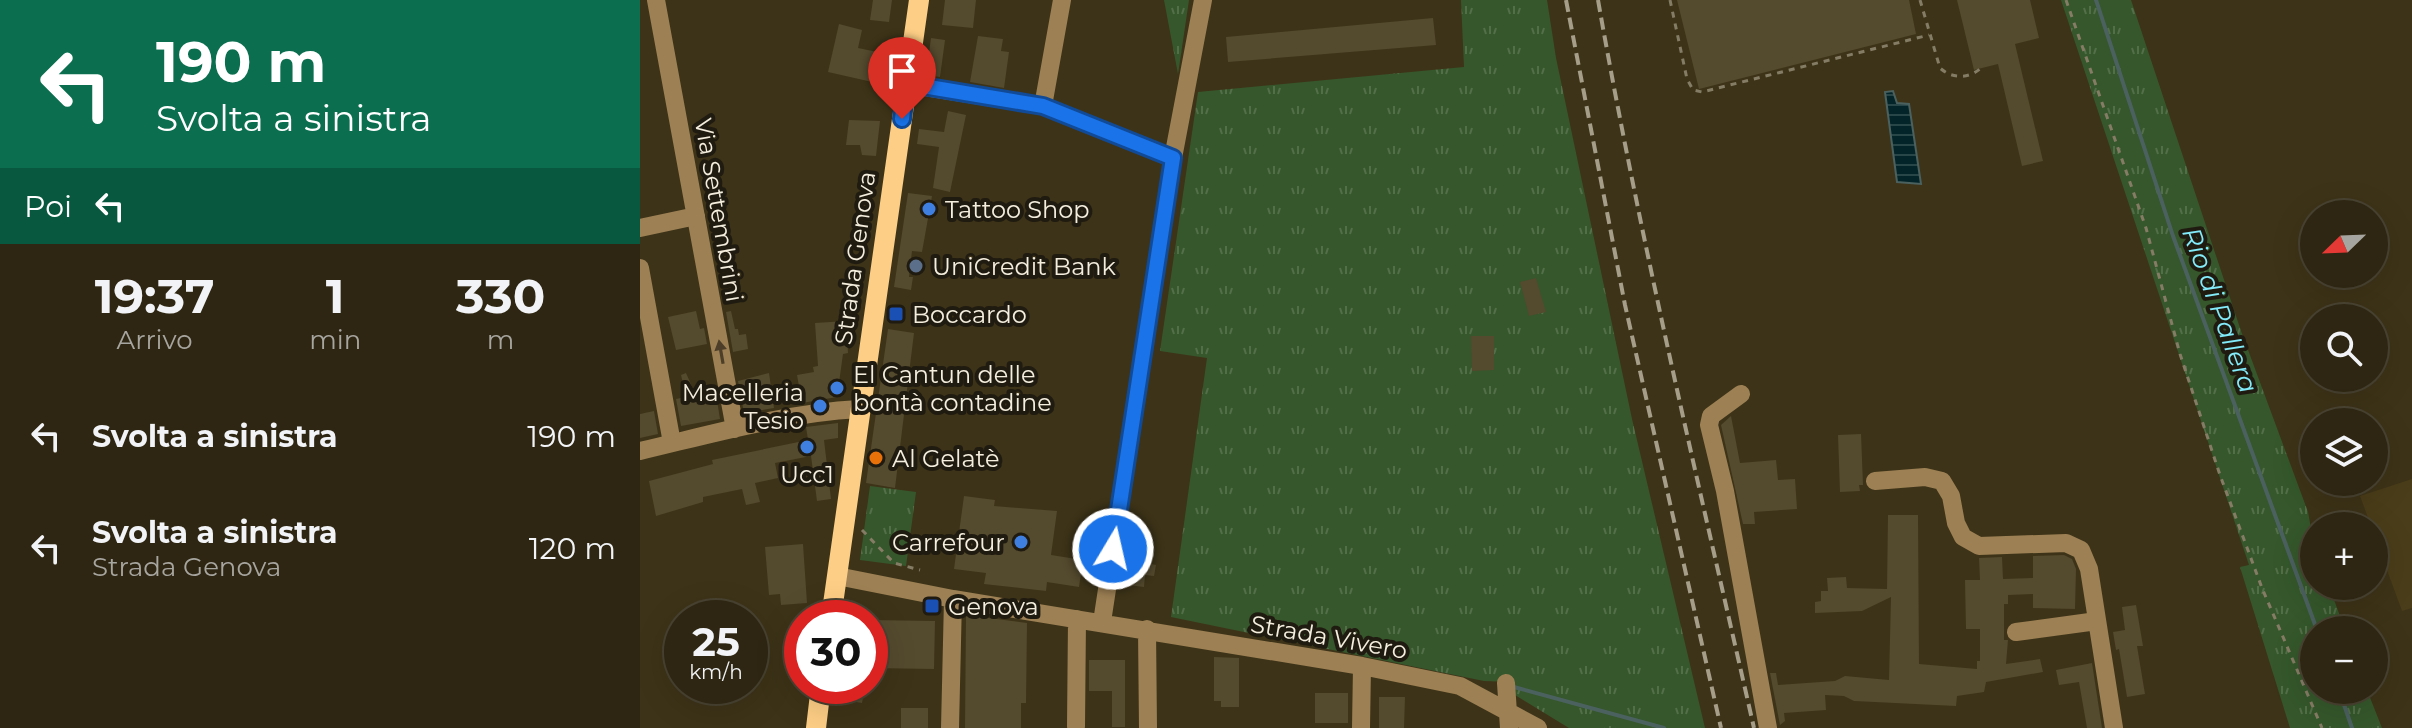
<!DOCTYPE html>
<html lang="it">
<head>
<meta charset="utf-8">
<style>
	:root { --surface:#2e2612; --page:#3a3220; --text:#f1f3f6; --muted:#a7a59f; --line:#494332 }
	body { margin:0; font-family:Montserrat,sans-serif; background:var(--page); color:var(--text); height:100vh; display:flex; flex-direction:column; font-size:30px; white-space:nowrap }
	* { box-sizing:border-box; margin:0 }
	p { font-size:26px; color:var(--muted) }
	.icon { flex:none; width:44px; height:44px; fill:none; stroke:currentColor; stroke-width:2; stroke-linecap:round; stroke-linejoin:round }
	.map { position:relative; flex:1; overflow:hidden }
	.details { display:flex; flex-direction:column; background:var(--surface); width:640px }
	.details>* { flex:none }
	.banner { background:#0b6e4f; color:#fff; overflow:hidden }
	.needle { width:52px; rotate:247deg }
	.buttons { position:absolute; left:1660px; top:200px; display:grid; gap:16px }
	.buttons a { display:grid; place-items:center; width:88px; height:88px; border-radius:50%; background:var(--surface); box-shadow:0 8px 32px #0002,0 0 0 2px var(--line); font-size:40px }
	.speed { position:absolute; left:24px; top:600px; display:flex; gap:16px; font-size:40px; font-weight:700; text-align:center }
	.speed>* { display:grid; place-content:center; width:104px; height:104px; border-radius:50%; background:var(--surface); box-shadow:0 8px 32px #0002,0 0 0 2px var(--line); line-height:1 }
	.speed small { font-size:20px; font-weight:400 }
	.speed .limit { border:12px solid #d22; background:#fff; color:#111 }
	.pin { position:absolute; display:grid; place-items:center; width:68px; height:68px; color:#fff; margin:-82px -34px; border-radius:50% 50% 50% 0; rotate:-45deg; box-shadow:0 0 8px #0007 }
	.pin .icon { rotate:45deg }
	.me { position:absolute; width:88px; margin:-44px; rotate:9deg; stroke-linejoin:round; filter:drop-shadow(0 0 6px #0008) }
	.turn { display:flex; align-items:center; gap:28px; height:168px; padding:0 24px; font-size:36px }
	.turn .icon { width:104px; height:104px; stroke-width:2.5 }
	.turn b { display:block; font-size:56px; line-height:68px }
	.then { display:flex; align-items:center; height:76px; padding:0 24px; background:#0003; gap:16px; font-size:30px }
	.eta { display:flex; justify-content:space-evenly; align-items:center; height:136px; text-align:center }
	.eta b { font-size:48px; font-weight:700; line-height:56px }
	ul { padding:0; list-style:none }
	li { display:flex; align-items:center; gap:24px; height:112px; padding:0 24px }
	li div { flex:1 }
	li b { display:block; font-size:30px }
	li em { font-style:normal }
	main { display:flex; flex:1; min-height:0 }
	.map>svg:first-child { display:block }
</style>
</head>
<body>
<main>
<section class="details">
<div class="banner">
<div class="turn"><svg class="icon" aria-label="left" viewBox="0 0 24 24"><path d="M17 20v-9H6M10 6l-5 5 5 5"/></svg><div><b>190 m</b>Svolta a sinistra</div></div>
<div class="then">Poi<svg class="icon" aria-label="left" viewBox="0 0 24 24"><path d="M17 20v-9H6M10 6l-5 5 5 5"/></svg></div>
</div>
<div class="eta">
<div><b>19:37</b><p>Arrivo</p></div>
<div><b>1</b><p>min</p></div>
<div><b>330</b><p>m</p></div>
</div>
<ul>
<li><svg class="icon" aria-label="left" viewBox="0 0 24 24"><path d="M17 20v-9H6M10 6l-5 5 5 5"/></svg><div><b>Svolta a sinistra</b></div><em>190 m</em></li>
<li><svg class="icon" aria-label="left" viewBox="0 0 24 24"><path d="M17 20v-9H6M10 6l-5 5 5 5"/></svg><div><b>Svolta a sinistra</b><p>Strada Genova</p></div><em>120 m</em></li>
</ul>
</section>
<div class="map">
<svg width="1772" height="728" viewBox="0 0 1772 728">
	<defs>
		<pattern id="grass-tufts" width="24" height="20" patternUnits="userSpaceOnUse" patternTransform="scale(2)"><rect width="24" height="20" fill="#35572b"/><path d="M3 7l-1-3M5 7V3M7 7l1-3M15 17l-1-3M17 17v-4M19 17l1-3" fill="none" stroke="#536f49"/></pattern>
		<pattern id="water-rules" width="6" height="5" patternUnits="userSpaceOnUse" patternTransform="scale(2)"><rect width="6" height="5" fill="#032529"/><path d="M0 2.5h6" fill="none" stroke="#284548"/></pattern>
	</defs>
	<rect width="100%" height="100%" fill="#3d3318"/>
	<!-- built -->
	<path fill="#4a3d19" d="M1772,479V608L1762,611L1734,535V526H1731L1720,496Z"/>
	<!-- grass -->
	<path fill="url(#grass-tufts)" d="M524,0H549L538,74Z
		M821,0H907L916,58L992,419L1065,728H929L875,695L872,682L844,681L531,617L567,358L520,351L558,92L824,67Z
		M1421,0H1491L1601,331L1668,512L1674,545V586H1689L1705,630H1674V690H1727L1742,728H1650L1600,567L1609,565Z
		M230,486L276,492L266,566L220,560Z"/>
	<!-- water -->
	<path fill="url(#water-rules)" stroke="#4b615f" stroke-width="2" d="M1253,91L1257,103L1269,104L1281,184L1257,182L1245,92Z"/>
	<g fill="none" stroke-linecap="round" stroke-linejoin="round">
		<!-- stream -->
		<path stroke="#4b615f" stroke-width="4" d="M1456,0L1533,236L1677,630
			M874,687L1024,728
			M1699,690L1712,728"/>
	</g>
	<!-- building -->
	<path fill="#544a2e" d="M233,0H252L249,22L230,20Z
		M305,0H336L333,28L302,25Z
		M1037,0H1269L1276,34L1059,89Z
		M1317,0H1390L1399,38L1375,44L1403,161L1382,166L1358,64L1334,70Z
		M793,18L796,45L588,62L586,37Z
		M199,24L222,30L218,48L247,54L241,84L188,72Z
		M338,36L363,39L361,51L369,52L364,88L330,82Z
		M291,38L305,40L300,77L286,75Z
		M308,111L326,115L310,192L293,188L299,147L277,144L279,129L304,132Z
		M209,120L240,121L236,156L222,155L220,145H206Z
		M268,193L292,196L282,252L272,251L269,277H273L271,290L254,287Z
		M896,278L906,312L889,316L880,282Z
		M56,311L60,329L64,328L67,344L36,350L28,317Z
		M91,311L95,329H98L99,335L106,334L108,349L93,352L86,312Z
		M206,321L208,353L203,354L197,397L162,403L157,375L174,372L173,367L178,366L175,323Z
		M248,329L274,333L255,488L226,483Z
		M831,336H854V370L832,371Z
		M46,373L57,398L76,394L80,419L41,426L36,399L46,397L41,375Z
		M129,373L134,408L104,413L98,381Z
		M14,411L18,434L0,438V414Z
		M1091,416L1100,463L1136,460L1138,480L1155,479L1157,509L1114,512L1115,524H1103L1081,425Z
		M198,423V438L184,440L191,499L177,501L171,456L135,463L138,478L115,483L120,502L106,505L102,489L63,497V502L16,516L9,481L73,464L72,460L168,440L166,427Z
		M1221,434L1223,485H1219L1220,491L1200,492L1198,435Z
		M324,496L355,500L354,506L417,511L411,555L443,560L439,587L407,582L406,591L344,584L346,573L314,569Z
		M1248,515H1278L1279,664L1337,669V661H1340V629H1326L1325,580H1340L1339,558L1362,557L1363,579L1393,578V556L1424,555L1432,559L1436,569L1435,609L1393,608V594L1368,595V604H1364V640H1368L1366,664L1400,659L1403,672L1346,682L1344,692L1317,696L1316,706L1214,701L1204,696L1185,695L1186,710L1144,713L1145,721L1140,725L1130,673H1136L1138,685L1195,681L1205,676L1249,680L1251,597L1222,611L1175,613V602L1181,601V591H1188L1187,578L1206,577L1207,588L1247,589Z
		M163,544L167,603L141,605L140,594L129,595L125,547Z
		M485,551L507,553L506,563L516,565L514,576L505,575L504,587L480,584Z
		M1496,605L1503,646H1497L1505,694L1487,697L1479,649L1476,650L1473,632L1485,630L1482,607Z
		M326,615L387,623L386,703H381V728H325Z
		M230,620L295,621L294,669L230,668V654L247,657V634L230,632Z
		M574,657L599,658V707H581V701H574Z
		M449,660H485V727H472V691H449Z
		M1452,663L1462,728H1447L1439,682L1419,685L1416,670Z
		M202,686H225L222,703L199,699Z
		M675,693H708V723H675Z
		M739,697H765L764,728H739Z
		M261,708H288V728H261Z"/>
	<g fill="none" stroke-linecap="round" stroke-linejoin="round">
		<!-- path -->
		<path stroke="#857c65" stroke-width="3" stroke-dasharray="6 6" stroke-linecap="butt" d="M1030,0L1047,79L1053,90L1062,92L1289,35
			M1280,0L1300,68C1312,79 1329,79 1341,68
			M1426,0L1506,228L1540,354L1580,475L1622,588L1682,728
			M222,530L254,563L280,570"/>
		<!-- minor -->
		<path stroke="#9d8054" stroke-width="18" d="M16,0L95,429
			M266,84L403,106L533,158
			M403,106L422,0
			M0,228L56,216
			M0,268L32,443
			M1101,394L1071,416L1069,425L1085,491L1128,728
			M0,451C72,434 145,413 219,409
			M1235,481L1285,477L1302,481L1311,496L1316,523L1323,537L1339,546L1426,543L1441,550L1449,569L1474,728
			M197,576L313,599L722,666L820,686L898,728
			M462,622L533,158L563,0
			M507,629L508,728
			M1376,632L1457,621
			M866,683L869,728
			M436,726L437,619
			M310,728L313,599
			M721,728L722,666"/>
		<!-- major -->
		<path stroke="#fdce85" stroke-width="20" d="M191,618L279,0
			M176,728L181,686"/>
		<!-- rail -->
		<path stroke="#a69e89" stroke-width="4" stroke-dasharray="12 6" stroke-linecap="butt" d="M926,0L985,305L1081,728
			M958,0C1001,244 1059,486 1114,728"/>
	</g>
	<!-- one-way arrows -->
	<defs><path id="oneway-solid" d="M-6-.8H1V-3.2L6.5 0L1 3.2V.8H-6Z" transform="scale(2)"/></defs>
	<use fill="#4c3e28" href="#oneway-solid" transform="translate(81 352) rotate(-100)"/>
	<g fill="none" stroke-linecap="round" stroke-linejoin="round">
		<defs>
			<path id="route" d="M262,119L266,84L283,86L403,106L533,158L473,549"/>
		</defs>
		<!-- route casing -->
		<use href="#route" stroke="#114b97" stroke-width="20"/>
		<!-- route -->
		<use href="#route" stroke="#1a73e8" stroke-width="14"/>
	</g>
	<!-- markers -->
	<g fill="#3f7fe0" stroke="#201b10" stroke-width="3">
		<circle cx="289" cy="209" r="8"/>
		<circle cx="197" cy="388" r="8"/>
		<circle cx="180" cy="406" r="8"/>
		<circle cx="167" cy="447" r="8"/>
		<circle cx="381" cy="542" r="8"/>
	</g>
	<circle fill="#5c6f8a" stroke="#201b10" stroke-width="3" cx="276" cy="266" r="8"/>
	<g fill="#1a4fb4" stroke="#201b10" stroke-width="3">
		<rect x="248" y="306" width="16" height="16" rx="4"/>
		<rect x="284" y="598" width="16" height="16" rx="4"/>
	</g>
	<circle fill="#e8710a" stroke="#201b10" stroke-width="3" cx="236" cy="458" r="8"/>
	<g text-anchor="middle" dominant-baseline="central" stroke-width="8" stroke-linejoin="round" paint-order="stroke">
		<!-- poi labels -->
		<g font-size="24" fill="#f4eede" stroke="#201b10" text-anchor="start">
			<text x="305" y="209">Tattoo Shop</text>
			<text x="292" y="266">UniCredit Bank</text>
			<text x="272" y="314">Boccardo</text>
			<text x="213" y="374">El Cantun delle<tspan x="213" dy="28">bontà contadine</tspan></text>
			<text x="164" y="392" text-anchor="end">Macelleria<tspan x="164" dy="28">Tesio</tspan></text>
			<text x="252" y="458">Al Gelatè</text>
			<text x="167" y="474" text-anchor="middle">Ucc1</text>
			<text x="365" y="542" text-anchor="end">Carrefour</text>
			<text x="308" y="606">Genova</text>
		</g>
		<!-- street labels -->
		<g font-size="24" fill="#f4eede" stroke="#201b10">
			<text transform="translate(79 210) rotate(80)">Via Settembrini</text>
			<text transform="translate(215 258) rotate(-82)">Strada Genova</text>
			<text transform="translate(689 637) rotate(10)">Strada Vivero</text>
		</g>
		<!-- water labels -->
		<g font-size="26" font-style="italic" fill="#82ecfb" stroke="#201b10">
			<text transform="translate(1580 310) rotate(70)">Rio di Pallera</text>
		</g>
	</g>
</svg>
<div class="buttons">
<a><svg class="needle" viewBox="-14 -14 28 28"><path d="M0-13l5 13h-10z" fill="#e53935"/><path d="M0 13l5-13h-10z" fill="#a7a59f"/></svg></a>
<a><svg class="icon" aria-label="search" viewBox="0 0 24 24"><circle cx="10" cy="10" r="6"/><path d="M15 15l6 6"/></svg></a>
<a><svg class="icon" aria-label="layers" viewBox="0 0 24 24"><path d="M12 4l9 5-9 5-9-5zM3 14l9 5 9-5"/></svg></a>
<a>+</a>
<a>−</a>
</div>
<div class="speed"><div>25<small>km/h</small></div><div class="limit">30</div></div>
<div class="pin" style="left:262px;top:119px;background:#d93025"><svg class="icon" aria-label="arrive" viewBox="0 0 24 24"><path d="M6 21V4h12l-3 4 3 4H6"/></svg></div>
<svg class="me" style="left:473px;top:549px" viewBox="-20 -20 40 40"><circle r="17" fill="#1a73e8" stroke="#fff" stroke-width="3"/><path d="M0-11L8 9 0 5-8 9z" fill="#fff"/></svg>
</div>
</main>
</body>
</html>
